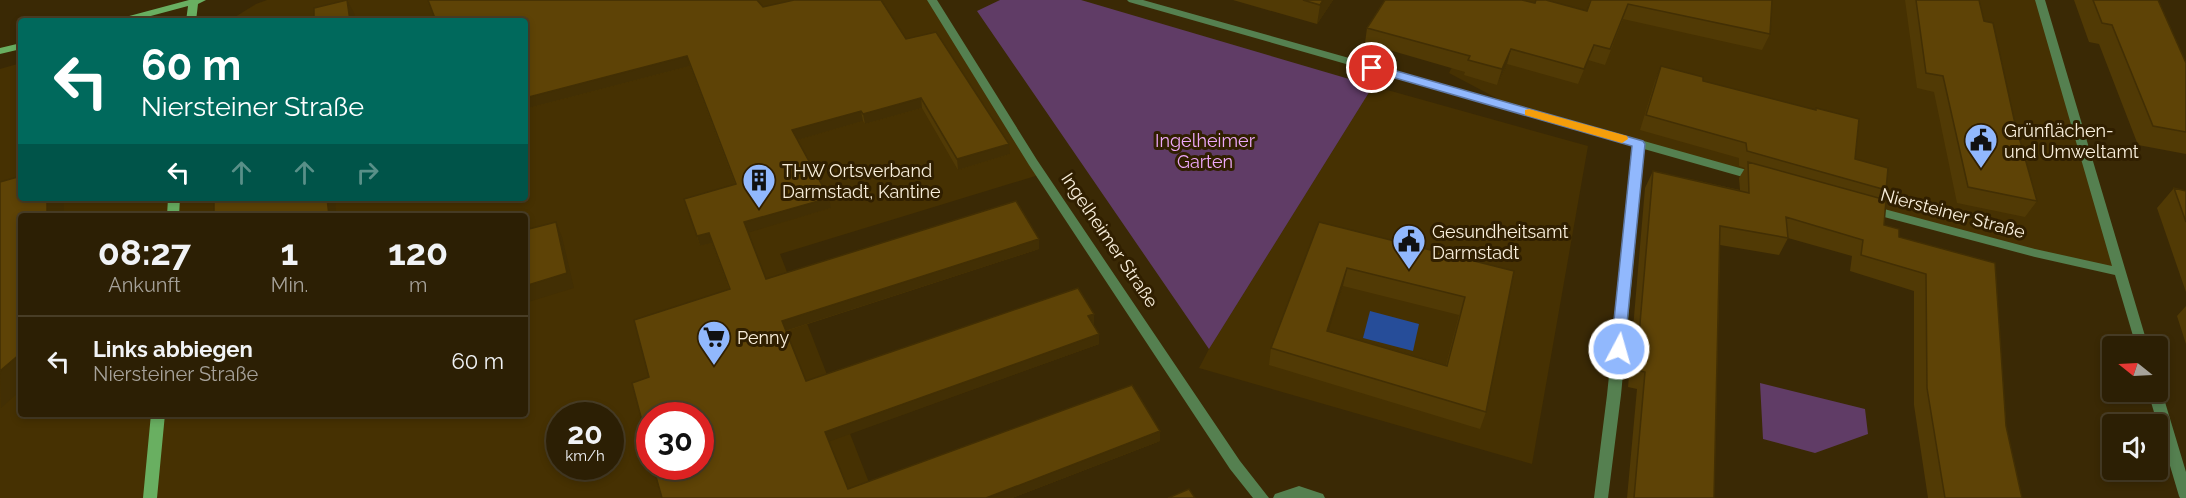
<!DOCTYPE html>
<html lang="de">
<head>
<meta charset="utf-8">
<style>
	:root { --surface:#2c1f04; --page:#382c13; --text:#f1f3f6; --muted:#a6a29a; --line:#483d26 }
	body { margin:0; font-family:Raleway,sans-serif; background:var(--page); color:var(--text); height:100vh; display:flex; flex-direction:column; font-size:22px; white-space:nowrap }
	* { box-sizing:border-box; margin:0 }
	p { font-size:20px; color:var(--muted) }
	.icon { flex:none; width:33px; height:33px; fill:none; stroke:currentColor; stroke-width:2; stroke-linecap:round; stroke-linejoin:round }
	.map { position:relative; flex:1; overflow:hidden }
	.panel { position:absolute; left:18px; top:213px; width:510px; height:204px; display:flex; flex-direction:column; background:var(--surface); border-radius:6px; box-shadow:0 3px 9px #0003,0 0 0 2px var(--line) }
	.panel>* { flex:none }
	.guide { position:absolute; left:18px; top:18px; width:510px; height:183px; border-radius:6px; box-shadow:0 3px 9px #0003,0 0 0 2px var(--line); background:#00695c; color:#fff; overflow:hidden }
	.needle { width:39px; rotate:288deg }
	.buttons { position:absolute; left:2102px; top:336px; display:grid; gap:12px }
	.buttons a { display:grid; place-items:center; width:66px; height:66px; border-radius:6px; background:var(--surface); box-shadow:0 3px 9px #0003,0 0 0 2px var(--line); font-size:30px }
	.speed { position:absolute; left:546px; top:402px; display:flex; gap:12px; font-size:30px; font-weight:700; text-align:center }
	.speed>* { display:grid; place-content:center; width:78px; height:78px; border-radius:50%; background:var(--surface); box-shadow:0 3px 9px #0003,0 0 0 2px var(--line); line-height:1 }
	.speed small { font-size:15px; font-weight:400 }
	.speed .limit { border:9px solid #d22; background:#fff; color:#111 }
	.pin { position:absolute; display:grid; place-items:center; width:51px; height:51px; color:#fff; margin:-26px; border:3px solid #fff; border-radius:50%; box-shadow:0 2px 6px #0007 }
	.me { position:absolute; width:66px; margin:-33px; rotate:6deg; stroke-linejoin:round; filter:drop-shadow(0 0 4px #0008) }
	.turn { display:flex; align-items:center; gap:21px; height:126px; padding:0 24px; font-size:27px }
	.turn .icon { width:78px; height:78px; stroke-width:2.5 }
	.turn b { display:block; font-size:42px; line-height:51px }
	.lanes { display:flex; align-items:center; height:57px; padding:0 24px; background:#0003; justify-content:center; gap:30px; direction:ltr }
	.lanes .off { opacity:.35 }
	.eta { display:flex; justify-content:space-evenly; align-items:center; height:102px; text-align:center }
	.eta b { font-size:36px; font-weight:700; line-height:42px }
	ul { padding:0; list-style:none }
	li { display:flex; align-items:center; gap:18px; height:90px; padding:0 24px; border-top:2px solid var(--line) }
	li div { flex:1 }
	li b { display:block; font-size:22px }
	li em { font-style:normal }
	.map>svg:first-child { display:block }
</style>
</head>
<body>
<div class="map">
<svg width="2186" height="498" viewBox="0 0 2186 498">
	<rect width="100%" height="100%" fill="#3a2905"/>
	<!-- built -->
	<path fill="#463102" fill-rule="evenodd" d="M267,0H932L1042,174L780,254L875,498H0V69L21,63V198H525V21H220L235,17L256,4ZM21,216H525V414H21ZM560,416H610V466H560ZM650,416H700V466H650Z
		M1485,0H2040L2120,272L2035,253L1517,109L1449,73Z
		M1373,86L1588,146L1532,464L1199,368L1209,349Z"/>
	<!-- green -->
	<path fill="#603c66" d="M1000,0H1081L1373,86L1209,349L977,11Z
		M1760,383L1865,409L1868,434L1815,453L1763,439Z"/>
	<!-- water -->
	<path fill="#264d99" d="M1370,311L1419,324L1413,351L1363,338Z"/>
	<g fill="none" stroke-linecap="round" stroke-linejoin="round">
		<!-- street -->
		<path fill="#558050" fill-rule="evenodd" d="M927,0H937L1037,160L1240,461L1269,498H1253L1230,469L1029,165Z
			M1127,0H1143L1761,174L1763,177L1757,181L1644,149L1621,395L1608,498H1594L1607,395L1633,146L1129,2Z
			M2035,0H2045L2148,346H2136L2115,275L2035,257L1869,213L1863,209L1869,205L2035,249L2112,266Z
			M2157,387L2162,392L2186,472V498H2180L2179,496L2148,392H2157Z
			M1299,486L1323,494L1325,498H1273L1275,494Z"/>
		<!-- secondary -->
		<path fill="#69af61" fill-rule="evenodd" d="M189,0H206L198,4L196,21H186L188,6L132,21H116L118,19Z
			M21,43V49L0,54V48Z
			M168,198H180L179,216H167Z
			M151,414H165L157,498H143Z"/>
	</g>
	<!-- wall -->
	<path fill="#513a05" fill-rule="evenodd" d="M1233,0H1333L1317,24Z
		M1590,0H1772L1770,34L1762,50L1623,19L1605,65L1588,60L1578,84L1507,64L1497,85L1464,75L1465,72L1365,43L1367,28L1535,3L1587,11Z
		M1905,0H1979L1984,21L2014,119L2037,201L2025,217L1957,203L1934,92L1917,88Z
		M2074,0H2158L2186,63V154L2138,145L2099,44L2089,42Z
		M763,7L906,39L1010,154L958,170L922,108L865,124L863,121L797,140L831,208L748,232L766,279L1039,249L786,331L806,381L1094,314V324L1093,325L1099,334V344L829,441L848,489L1160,441L1012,498H662L649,377L729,289L712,243L700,246L684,199L735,184L690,66L525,109Z
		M1661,66L1703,81L1815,110L1816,108L1855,159L1886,190L1880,199L1884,225L1899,237L1995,263L2006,426L2022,498H1928L1914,405V291L1850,271L1852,256L1788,238L1779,255L1720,245L1714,498H1627L1637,389L1628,387L1645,188L1653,171L1740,190L1739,178L1745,168L1739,166V158L1640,130L1655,81Z
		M2174,188L2186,191V292L2157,208Z
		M1319,222L1514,271L1486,412L1480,429L1269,365L1271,348ZM1343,286L1459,315L1446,365L1328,331Z
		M2186,306V344L2177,316Z"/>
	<!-- shaded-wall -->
	<path fill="#422f04" d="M347,0L354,13L355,21H350Z
		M1323,0H1333L1317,24L1320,5Z
		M1511,49L1507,64L1497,85L1502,69Z
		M687,56L690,66L525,109V98Z
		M921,98L922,108L865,124L863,114Z
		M861,111L863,121L794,141L792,130Z
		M1009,144L1010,154L958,170L957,159Z
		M47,198H64V216H47Z
		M327,198H335L336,216H329Z
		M829,198L831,208L747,233L744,222Z
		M556,222L562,237L574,288L525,303V286Z
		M709,233L712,243L700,246L697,236Z
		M1039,239V249L785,331L782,321Z
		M1347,268L1343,286L1323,348L1327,331Z
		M1094,314V324L1088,326V316Z
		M1099,334V344L828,442L825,432Z
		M21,353V390L1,408L0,371Z
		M1160,431V441L1012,498H986Z"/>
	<!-- building -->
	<path fill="#5e4306" stroke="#422f04" stroke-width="1.5" fill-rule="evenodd" d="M347,0L350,21H314V8Z
		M428,0H757L763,7L794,0H881L906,39L936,32L1009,144L957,159L921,98L863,114L861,111L792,130L829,198L744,222L766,279L1016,201L1039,239L782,321L806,381L1078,288L1094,314L1088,316L1099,334L825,432L848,489L1132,385L1160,431L986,498H662L653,466H700V416H650V451L632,383L649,377L634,320L730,289L709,233L697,236L684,199L736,184L687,56L525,98V21H436Z
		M1303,0H1323L1320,5Z
		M1385,0H1522L1535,3L1536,0H1546L1587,11L1591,0H1772L1770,34L1628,4L1610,49L1594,45L1584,69L1511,49L1502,69L1468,60L1470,56L1367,28Z
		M1916,0H1979L1984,21L1993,23L2014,119L2037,201L1968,187L1943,76L1926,73Z
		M2093,0H2158L2186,63V132L2153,126L2112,25L2102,23Z
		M1661,66L1703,77V81L1816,110V108L1859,119L1855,159L1888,168L1886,190L1747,151L1746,143L1646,115Z
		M1748,162L1886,200L1884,225L1899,229V237L1995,263L2006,426L2022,498H1945L1927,388L1926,274L1861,255L1863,240L1786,217L1788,238L1720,226L1714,498H1634L1645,372L1636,370L1653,171L1749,193Z
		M21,176V198H47V216H21V353L0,371V182Z
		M2174,188L2186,191V222Z
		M214,198H327L329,216H214Z
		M556,222L567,273L525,286V230Z
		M1319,222L1514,271L1486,412L1271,348ZM1347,268L1465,297L1447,366L1327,331Z
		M1189,489L1195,498H1168Z"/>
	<!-- route -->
	<path fill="#91b8fd" stroke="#5e78a4" stroke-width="1.5" d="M1372,64L1643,141L1645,144L1624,353H1613L1611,349L1632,146L1367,70V65Z"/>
	<!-- slow -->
	<path fill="#f59e0b" d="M1529,109L1627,136L1628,139L1622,143L1525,115V110Z"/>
	<!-- icons -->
	<defs>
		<symbol id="civic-pin" viewBox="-11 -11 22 30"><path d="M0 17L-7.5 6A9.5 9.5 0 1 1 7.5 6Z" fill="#91b8fd" stroke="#301f00"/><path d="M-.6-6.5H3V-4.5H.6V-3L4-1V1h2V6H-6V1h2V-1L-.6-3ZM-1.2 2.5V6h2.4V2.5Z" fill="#111"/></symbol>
		<symbol id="building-pin" viewBox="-11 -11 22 30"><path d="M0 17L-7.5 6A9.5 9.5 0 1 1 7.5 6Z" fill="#91b8fd" stroke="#301f00"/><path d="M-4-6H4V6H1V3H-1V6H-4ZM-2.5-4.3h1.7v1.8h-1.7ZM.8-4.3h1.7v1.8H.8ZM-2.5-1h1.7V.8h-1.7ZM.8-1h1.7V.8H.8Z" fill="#111"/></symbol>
		<symbol id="supermarket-pin" viewBox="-11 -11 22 30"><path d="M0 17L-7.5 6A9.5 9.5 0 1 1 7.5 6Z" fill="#91b8fd" stroke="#301f00"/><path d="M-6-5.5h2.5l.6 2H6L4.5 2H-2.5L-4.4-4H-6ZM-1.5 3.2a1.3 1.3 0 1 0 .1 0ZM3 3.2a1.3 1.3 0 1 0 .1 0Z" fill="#111"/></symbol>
	</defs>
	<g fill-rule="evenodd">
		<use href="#civic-pin" x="1962" y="121" width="38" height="52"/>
		<use href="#building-pin" x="740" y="161" width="38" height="52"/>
		<use href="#civic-pin" x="1390" y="222" width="38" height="52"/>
		<use href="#supermarket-pin" x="695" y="318" width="38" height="52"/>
	</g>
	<g text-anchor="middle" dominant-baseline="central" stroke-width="6" stroke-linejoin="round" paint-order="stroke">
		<!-- poi labels -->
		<g font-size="18" fill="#f9efdb" stroke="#301f00" text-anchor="start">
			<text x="2004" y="130">Grünflächen-<tspan x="2004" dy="21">und Umweltamt</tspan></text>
			<text x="782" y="170">THW Ortsverband<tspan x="782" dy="21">Darmstadt, Kantine</tspan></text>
			<text x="1432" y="231">Gesundheitsamt<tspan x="1432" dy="21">Darmstadt</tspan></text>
			<text x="737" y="337">Penny</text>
		</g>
		<!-- park labels -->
		<g font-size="18" fill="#eda8f8" stroke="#301f00">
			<text x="1205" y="140">Ingelheimer<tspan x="1205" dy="21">Garten</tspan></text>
		</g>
		<!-- street labels -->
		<g font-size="18" fill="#f9efdb" stroke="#301f00">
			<text transform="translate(1953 213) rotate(15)">Niersteiner Straße</text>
			<text transform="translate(1110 240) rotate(56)">Ingelheimer Straße</text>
		</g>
	</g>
</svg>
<div class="buttons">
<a><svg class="needle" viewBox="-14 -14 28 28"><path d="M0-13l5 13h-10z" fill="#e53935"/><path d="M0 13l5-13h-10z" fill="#a6a29a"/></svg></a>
<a><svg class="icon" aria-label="sound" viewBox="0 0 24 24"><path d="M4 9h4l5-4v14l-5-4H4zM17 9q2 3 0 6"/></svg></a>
</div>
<div class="speed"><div>20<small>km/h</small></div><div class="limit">30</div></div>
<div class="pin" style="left:1372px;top:68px;background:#d93025"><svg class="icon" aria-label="arrive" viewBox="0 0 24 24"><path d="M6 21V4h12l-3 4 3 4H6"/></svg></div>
<svg class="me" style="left:1619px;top:349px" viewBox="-20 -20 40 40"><circle r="17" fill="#91b8fd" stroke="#fff" stroke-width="3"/><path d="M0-11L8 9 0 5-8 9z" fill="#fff"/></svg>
<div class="guide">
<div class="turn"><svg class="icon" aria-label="left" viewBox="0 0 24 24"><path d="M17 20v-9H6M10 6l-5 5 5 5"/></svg><div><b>60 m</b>Niersteiner Straße</div></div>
<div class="lanes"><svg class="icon" aria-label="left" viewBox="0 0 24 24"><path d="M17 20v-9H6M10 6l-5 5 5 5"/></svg><svg class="icon off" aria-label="ahead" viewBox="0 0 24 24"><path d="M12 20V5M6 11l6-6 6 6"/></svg><svg class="icon off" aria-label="ahead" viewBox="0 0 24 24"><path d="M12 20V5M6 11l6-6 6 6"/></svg><svg class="icon off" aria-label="right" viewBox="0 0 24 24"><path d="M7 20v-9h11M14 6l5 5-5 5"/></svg></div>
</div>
<section class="panel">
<div class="eta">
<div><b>08:27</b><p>Ankunft</p></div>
<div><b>1</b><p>Min.</p></div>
<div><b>120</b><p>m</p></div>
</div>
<ul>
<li><svg class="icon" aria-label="left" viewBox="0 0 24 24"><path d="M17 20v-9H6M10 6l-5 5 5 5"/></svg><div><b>Links abbiegen</b><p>Niersteiner Straße</p></div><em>60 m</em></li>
</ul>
</section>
</div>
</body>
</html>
